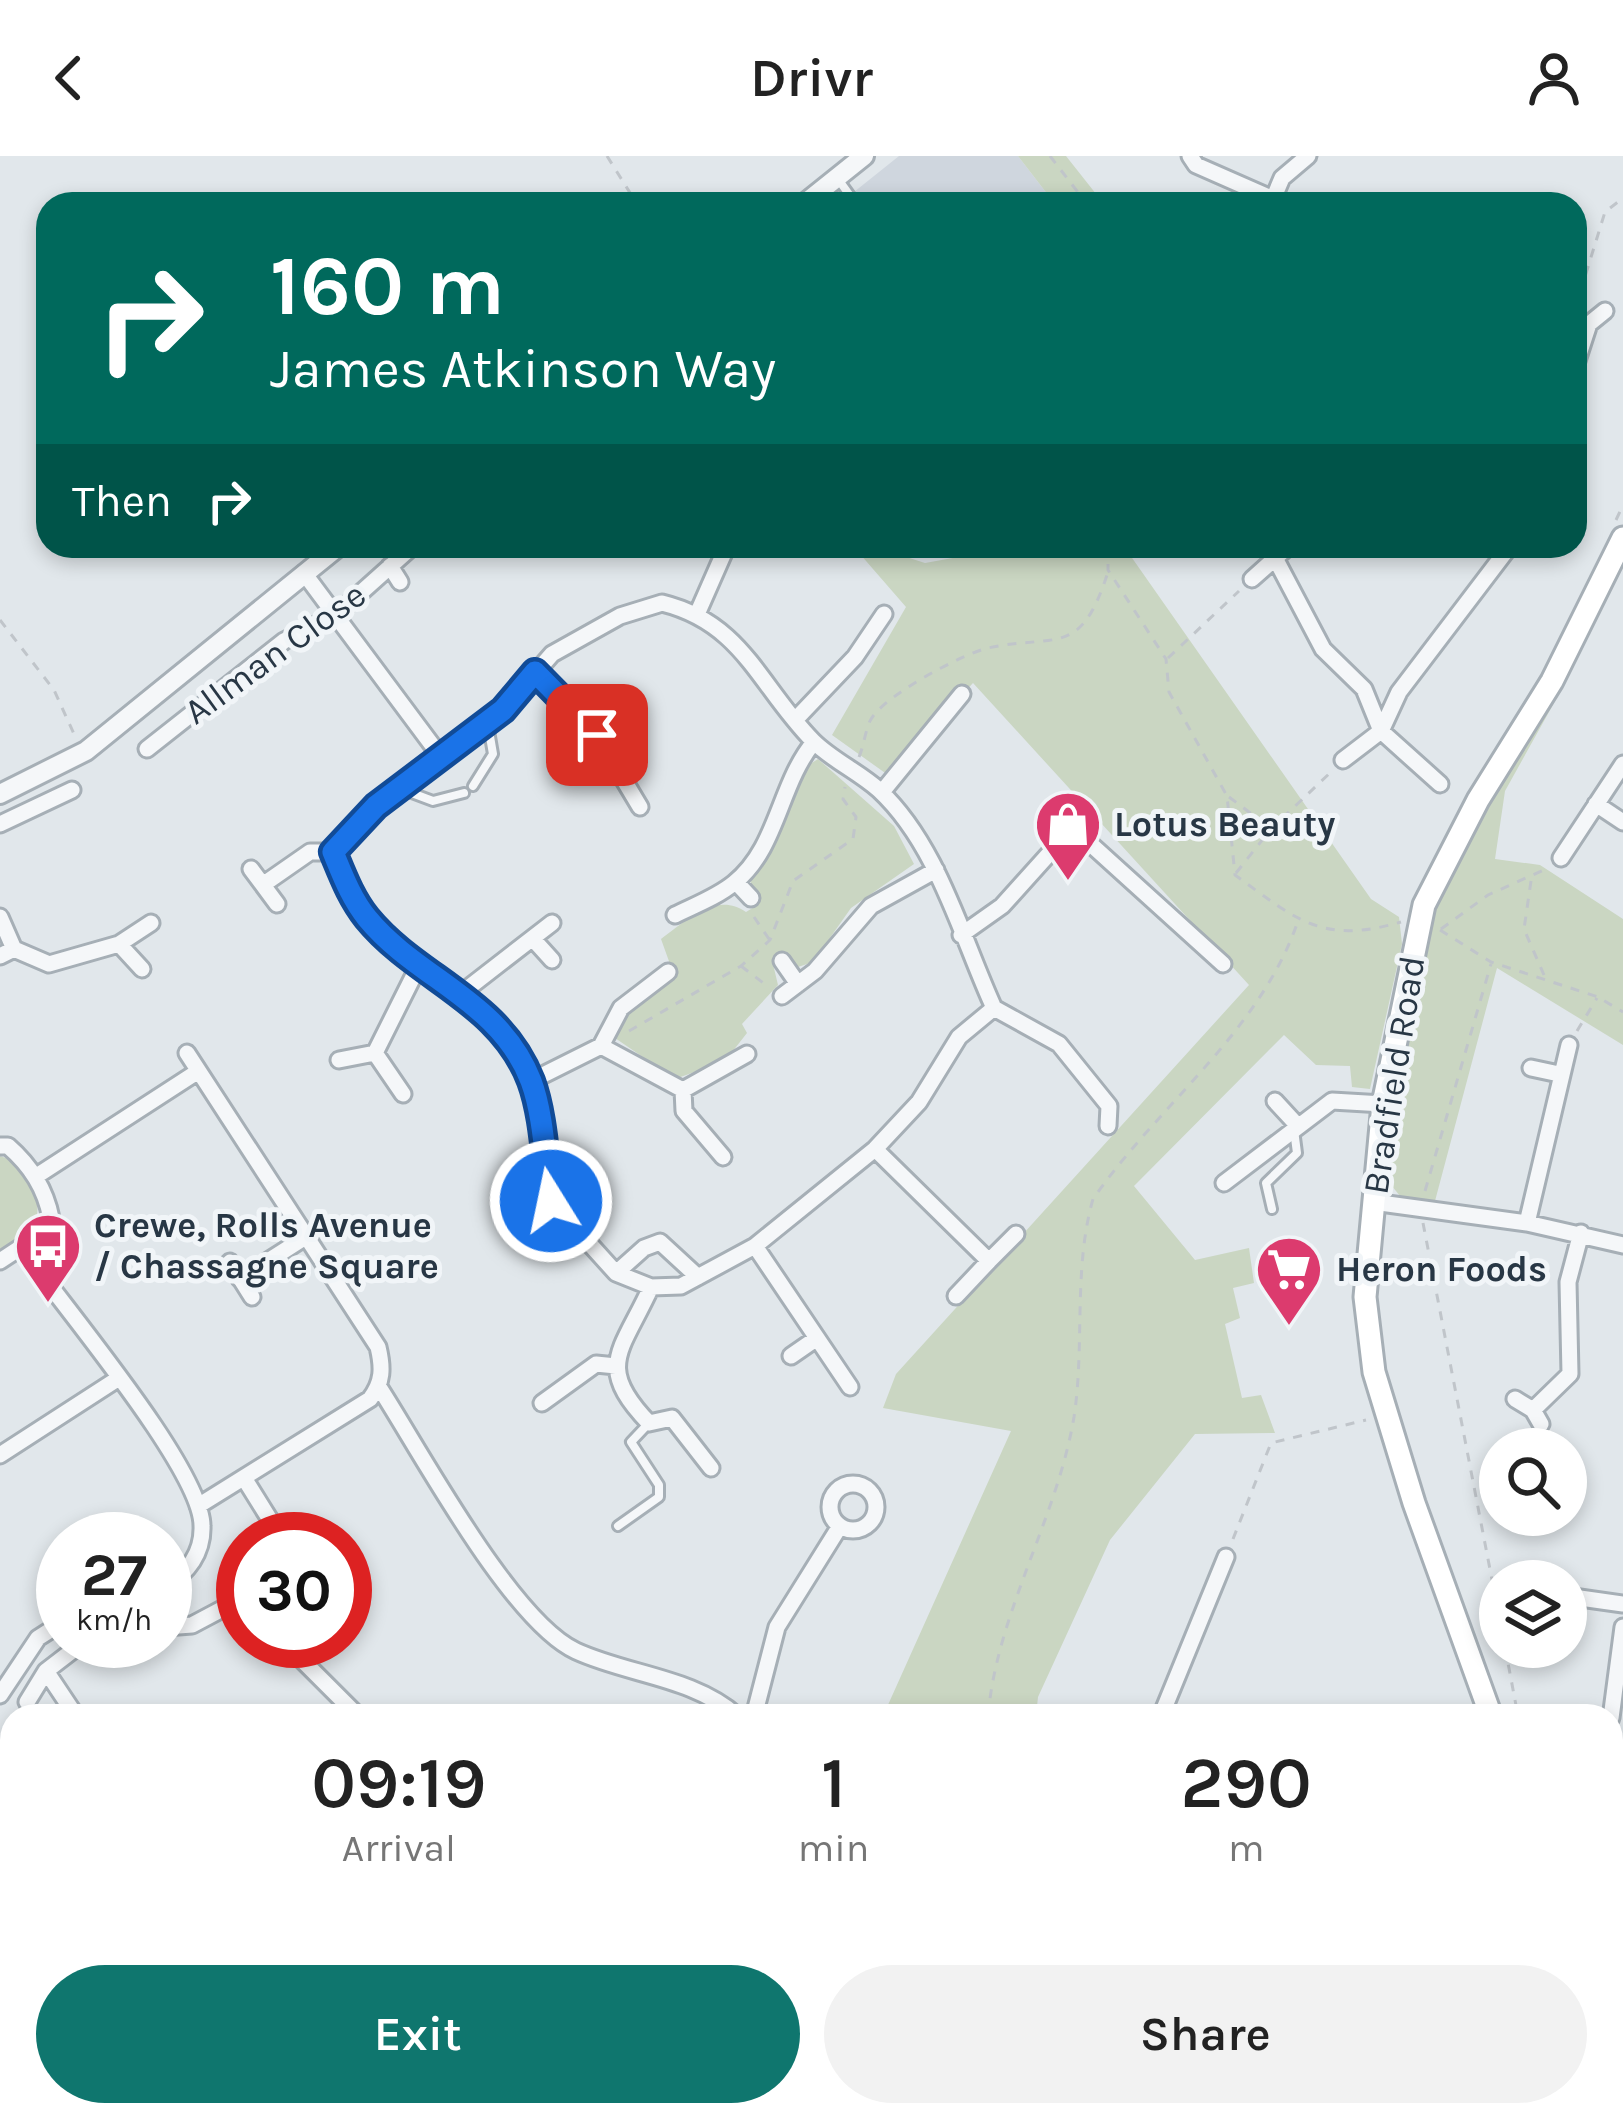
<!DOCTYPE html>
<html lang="en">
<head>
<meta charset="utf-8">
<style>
	:root { --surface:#fff; --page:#f2f2f2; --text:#222; --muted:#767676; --accent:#0f766e }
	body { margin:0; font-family:Karla,sans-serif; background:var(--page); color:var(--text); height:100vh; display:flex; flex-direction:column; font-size:45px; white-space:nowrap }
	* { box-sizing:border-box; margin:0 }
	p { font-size:39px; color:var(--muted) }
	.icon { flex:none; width:66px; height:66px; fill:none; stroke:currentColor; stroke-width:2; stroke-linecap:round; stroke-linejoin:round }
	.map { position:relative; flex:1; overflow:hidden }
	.panel { position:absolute; left:0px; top:1548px; width:1623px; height:423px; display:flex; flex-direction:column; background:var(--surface); border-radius:36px 36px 0 0; box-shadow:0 6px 18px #0003 }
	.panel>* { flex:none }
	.top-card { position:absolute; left:36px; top:36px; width:1551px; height:366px; border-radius:36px; box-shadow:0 6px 18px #0003; background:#00695c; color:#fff; overflow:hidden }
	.controls { position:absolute; left:1479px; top:1272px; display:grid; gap:24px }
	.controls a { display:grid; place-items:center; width:108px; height:108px; border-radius:50%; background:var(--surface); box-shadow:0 6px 18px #0003; font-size:60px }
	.speed { position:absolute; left:36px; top:1356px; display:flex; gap:24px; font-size:60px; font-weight:700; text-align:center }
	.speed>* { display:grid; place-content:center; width:156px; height:156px; border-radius:50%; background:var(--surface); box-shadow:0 6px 18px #0003; line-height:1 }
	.speed small { font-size:30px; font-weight:400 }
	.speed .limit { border:18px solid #d22; background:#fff; color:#111 }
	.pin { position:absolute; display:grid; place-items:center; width:102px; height:102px; color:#fff; margin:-51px; border-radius:24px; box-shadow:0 6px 18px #0006 }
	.me { position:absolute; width:132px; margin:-66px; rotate:350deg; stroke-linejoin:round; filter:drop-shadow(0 0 9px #0008) }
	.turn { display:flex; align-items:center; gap:42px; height:252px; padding:0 36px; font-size:54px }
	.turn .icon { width:156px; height:156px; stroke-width:2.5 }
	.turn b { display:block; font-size:84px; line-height:102px }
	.then { display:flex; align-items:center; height:114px; padding:0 36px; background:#0003; gap:24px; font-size:45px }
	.eta { display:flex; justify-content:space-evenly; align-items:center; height:204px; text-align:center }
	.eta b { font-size:72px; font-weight:600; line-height:84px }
	.action { display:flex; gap:24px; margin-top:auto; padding:24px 36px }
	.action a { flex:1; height:138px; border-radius:72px; background:var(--accent); color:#fff; font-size:48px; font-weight:600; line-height:138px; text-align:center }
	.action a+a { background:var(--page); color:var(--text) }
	header { display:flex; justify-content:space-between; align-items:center; height:156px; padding:0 36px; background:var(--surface); font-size:54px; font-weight:600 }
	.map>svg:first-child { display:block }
</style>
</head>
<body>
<header><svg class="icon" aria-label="back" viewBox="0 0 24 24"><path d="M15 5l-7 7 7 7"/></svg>Drivr<svg class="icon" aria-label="person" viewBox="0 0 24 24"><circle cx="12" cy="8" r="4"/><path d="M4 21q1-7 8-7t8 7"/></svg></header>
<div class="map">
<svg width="1623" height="1969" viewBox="0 0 1623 1969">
	<rect width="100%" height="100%" fill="#e1e7eb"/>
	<!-- built -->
	<path fill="#cfd6de" d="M899,0H1018L1055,48H839Z"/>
	<!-- green -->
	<path fill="#cad6c2" d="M1018,0H1066L1104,48H1055Z
		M853,390H872L925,407L1019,390H1139L1130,399L1371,743L1399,761L1402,788L1370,933L1352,931L1350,910L1316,909L1284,879L1134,1030L1195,1104L1249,1092L1254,1127L1233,1132L1240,1162L1225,1168L1242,1242L1261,1239L1275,1277L1195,1278L1110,1384L1038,1541L1036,1560H883L1011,1275L883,1252L896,1218L1249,829L973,527L888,619L832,579L906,451Z
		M1559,538L1505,635L1495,703L1540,709L1623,763V889L1497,812L1435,1045L1400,1040L1387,1024V1009C1404,908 1411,796 1456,703C1484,645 1524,592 1559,538Z
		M818,603L894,670L914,708L851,752L813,806L798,811L784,797L772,804L778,829L742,868L747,877L725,905L675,923L615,882C628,851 644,835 675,822L661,783C686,765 716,735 746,756L759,748L750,729L753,719L777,683L804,612Z
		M0,1000C15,1004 19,1013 28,1026C49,1060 33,1077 0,1093Z
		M12,1947V1959H368L394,1969H0Z"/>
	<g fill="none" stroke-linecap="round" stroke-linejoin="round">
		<defs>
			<path id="service" d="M838,23L856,48
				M473,630L493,598L488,569
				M401,633L433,645L464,637
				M1272,1053L1266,1027L1297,997L1294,974
				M618,1370L659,1341V1329L631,1286L648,1268
				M758,1969L761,1959"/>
			<path id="minor" d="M1190,0L1196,9L1271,42
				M1271,48L1282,22L1308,0
				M1575,211L1589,168L1605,155
				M1275,402L1323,493L1364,533L1381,575L1440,628
				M390,410L400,426
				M304,417L441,601
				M1252,423L1289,390
				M662,447C743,467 759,530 813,585C832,604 859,616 879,634C938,689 961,780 994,852L959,881L919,946L875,993L755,1090L681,1130L651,1131L616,1117L551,1045L531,925L499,874L463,836L418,811L369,766L350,740L333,696L376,649L503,554L552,498L620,460Z
				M698,456L727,390
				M534,516L597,579L640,651
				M796,563L855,501L884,458
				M147,593L284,485L337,458L413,390
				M1343,604L1381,575L1399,536L1510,390
				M882,636L962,538
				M1596,648L1623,666
				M0,668L72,634
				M1561,702L1623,608
				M251,713L277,748
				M736,726L751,742
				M264,728L310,696H333
				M675,759C695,749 717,741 734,727C778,692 779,628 814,586
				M0,761L14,793
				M961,779L1002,750L1056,690L1070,682L1085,683L1223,808
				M533,783L552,804
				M119,788L142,813
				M0,800L14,793L49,808L119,788L151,767
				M782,805L798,828
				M463,836L552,767
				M782,840L815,815L871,750L936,714
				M994,852L1059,888L1109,950L1108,970
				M601,890L683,934L747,898
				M187,897L378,1191C383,1212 383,1226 370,1243L198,1350
				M339,904L375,897
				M1531,912L1559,918
				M531,925L601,890L621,852L668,816
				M683,934L684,955L723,1001
				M403,938L375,897L418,811
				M1275,945L1298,970
				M0,990H8C31,1010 45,1032 51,1062L41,1078L0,1105
				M875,993L989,1105L1016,1078
				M35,1021L197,916
				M1224,1027L1332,945L1383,948
				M1373,1046L1527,1067L1623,1089
				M505,1047L521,1056L551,1045
				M1527,1067L1569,889
				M755,1090L850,1231
				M22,1092C60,1147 202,1313 202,1370C203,1396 188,1418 165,1429
				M230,1106L252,1141
				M616,1117L644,1092L660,1086L698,1121
				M240,1123L304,1082
				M651,1131C622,1195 594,1210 649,1267L672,1262L711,1312
				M956,1140L989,1105
				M791,1200L817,1182
				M379,1231C421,1296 511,1465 576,1495C628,1519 693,1521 737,1560
				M1515,1243L1533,1254L1541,1268
				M542,1247L596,1208L616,1210
				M1533,1254L1570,1218L1568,1126L1581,1077
				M0,1299L119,1222
				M244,1322L282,1383
				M830 1351a23 23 0 1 1 46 0a23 23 0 1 1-46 0Z
				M1566,1440L1623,1448
				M165,1471L192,1469L241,1443
				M283,1485L358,1560
				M46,1515L76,1560
				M0,1539L38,1482L63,1466
				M27,1546L46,1515L85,1485
				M754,1560L777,1471L840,1370
				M1161,1560L1226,1401
				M1611,1562L1623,1471
				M1611,1594L1623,1629
				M0,1630L12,1650
				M1611,1680L1623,1671
				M0,1935L12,1927
				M709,1959L742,1969
				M1375,1959L1379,1969
				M1032,1969L1034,1959
				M1238,1969L1260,1959"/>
			<path id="tertiary" d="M804,48L864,0
				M0,638L86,595L339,390"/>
			<path id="secondary" d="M1491,1560L1414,1347L1374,1216L1365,1141L1383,948L1424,749L1478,644L1552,525L1623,382
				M1611,1816L1623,1842"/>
		</defs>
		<!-- service casing -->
		<use href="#service" stroke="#a6afb6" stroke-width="14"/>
		<!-- minor casing -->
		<use href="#minor" stroke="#a6afb6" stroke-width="21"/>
		<!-- tertiary casing -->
		<use href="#tertiary" stroke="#a6afb6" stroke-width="24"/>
		<!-- secondary casing -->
		<use href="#secondary" stroke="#a6afb6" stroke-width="27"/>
		<!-- path -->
		<path stroke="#c0c5ca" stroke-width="3" stroke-dasharray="9 9" stroke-linecap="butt" d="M607,0L637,48
			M1050,0L1087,48
			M1575,153L1605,56L1623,42
			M1616,364L1623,349
			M1108,390V414L1166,503L1169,536L1227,640L1235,719C1297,764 1322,789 1401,766
			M0,464L54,534L74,578
			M1168,502L1239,435
			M859,601C864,589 865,576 870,565C881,541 962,498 988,492C1058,477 1080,503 1108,416
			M1229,641L1269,671
			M1236,717L1271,673L1332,615
			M1531,725L1524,773L1544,819
			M754,761L769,783
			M1441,773L1488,739L1546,713
			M1440,774L1491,806L1598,841L1623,856
			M741,810L766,829
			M629,875L741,810L770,784L793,725L853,683L856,661L843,643L845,631
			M1577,875L1597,842
			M1425,1035L1491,808
			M1423,1067L1500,1465
			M1233,1383L1271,1287L1366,1264
			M1505,1491L1518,1560
			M771,1553L791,1560
			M988,1560C997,1456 1057,1363 1074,1261C1085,1189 1073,1113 1093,1043C1159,948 1260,876 1298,765
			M1004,1560L1029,1553L1037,1560
			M1611,1773L1623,1798
			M1611,1871L1623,1862
			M1611,1881L1623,1907
			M1611,1914L1623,1908
			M173,1969H219
			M836,1969L842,1959
			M1489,1969L1511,1959"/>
		<!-- service -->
		<use href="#service" stroke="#f5f7f9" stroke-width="8"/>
		<!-- minor -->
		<use href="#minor" stroke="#f5f7f9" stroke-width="15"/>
		<!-- tertiary -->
		<use href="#tertiary" stroke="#f5f7f9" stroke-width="18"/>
		<!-- secondary -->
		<use href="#secondary" stroke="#fff" stroke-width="21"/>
	</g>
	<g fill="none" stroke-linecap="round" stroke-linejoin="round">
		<defs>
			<path id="route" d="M551,1045C545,1007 544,960 531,925C500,844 417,823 367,762C351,742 343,720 333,696L376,650L503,554L535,516L597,579"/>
		</defs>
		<!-- route casing -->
		<use href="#route" stroke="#114b97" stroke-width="30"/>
		<!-- route -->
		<use href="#route" stroke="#1a73e8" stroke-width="21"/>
	</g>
	<!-- icons -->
	<defs>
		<symbol id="shop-pin" viewBox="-11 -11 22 30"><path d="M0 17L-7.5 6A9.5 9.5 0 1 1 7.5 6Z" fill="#dc3b6e" stroke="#f1f5f8"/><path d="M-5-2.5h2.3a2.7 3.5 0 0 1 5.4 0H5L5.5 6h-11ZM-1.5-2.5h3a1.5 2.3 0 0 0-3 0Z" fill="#fff"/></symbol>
		<symbol id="bus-pin" viewBox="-11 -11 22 30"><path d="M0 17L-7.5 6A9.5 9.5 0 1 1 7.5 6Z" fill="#dc3b6e" stroke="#f1f5f8"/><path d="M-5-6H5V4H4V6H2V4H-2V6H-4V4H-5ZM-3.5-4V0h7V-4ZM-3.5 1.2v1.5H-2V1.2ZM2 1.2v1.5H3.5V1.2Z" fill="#fff"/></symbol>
		<symbol id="supermarket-pin" viewBox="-11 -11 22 30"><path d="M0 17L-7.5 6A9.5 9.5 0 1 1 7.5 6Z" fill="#dc3b6e" stroke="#f1f5f8"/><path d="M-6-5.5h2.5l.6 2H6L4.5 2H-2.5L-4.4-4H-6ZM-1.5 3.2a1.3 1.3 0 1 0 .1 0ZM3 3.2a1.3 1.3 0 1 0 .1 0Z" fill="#fff"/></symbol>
	</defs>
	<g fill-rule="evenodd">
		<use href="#shop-pin" x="1030" y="630" width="76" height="104"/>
		<use href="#bus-pin" x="10" y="1052" width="76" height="104"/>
		<use href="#supermarket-pin" x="1251" y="1075" width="76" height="104"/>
	</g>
	<g text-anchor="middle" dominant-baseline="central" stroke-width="10" stroke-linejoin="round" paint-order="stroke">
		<!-- street labels -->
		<g font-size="36" fill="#283745" stroke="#f1f5f8">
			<text transform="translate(275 497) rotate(-36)">Allman Close</text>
			<text transform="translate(1394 919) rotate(-81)">Bradfield Road</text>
		</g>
		<!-- poi labels -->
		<g font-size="36" font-weight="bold" fill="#283745" stroke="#f1f5f8" text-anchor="start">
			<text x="1114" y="668">Lotus Beauty</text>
			<text x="94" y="1069">Crewe, Rolls Avenue<tspan x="94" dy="41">/ Chassagne Square</tspan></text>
			<text x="1336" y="1113">Heron Foods</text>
		</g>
	</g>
</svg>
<div class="controls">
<a><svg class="icon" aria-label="search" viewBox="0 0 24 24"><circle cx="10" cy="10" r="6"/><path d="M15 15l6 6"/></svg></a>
<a><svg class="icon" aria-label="layers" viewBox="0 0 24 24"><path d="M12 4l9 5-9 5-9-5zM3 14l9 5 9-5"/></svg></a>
</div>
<div class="speed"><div>27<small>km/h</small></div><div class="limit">30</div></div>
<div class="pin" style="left:597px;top:579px;background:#d93025"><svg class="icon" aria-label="arrive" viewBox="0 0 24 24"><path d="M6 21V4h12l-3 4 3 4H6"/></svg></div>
<svg class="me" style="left:551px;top:1045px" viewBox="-20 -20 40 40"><circle r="17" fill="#1a73e8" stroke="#fff" stroke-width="3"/><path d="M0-11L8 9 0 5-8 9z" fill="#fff"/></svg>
<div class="top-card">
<div class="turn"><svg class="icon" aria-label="right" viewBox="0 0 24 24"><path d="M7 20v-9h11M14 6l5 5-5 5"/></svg><div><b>160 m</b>James Atkinson Way</div></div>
<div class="then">Then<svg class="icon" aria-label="right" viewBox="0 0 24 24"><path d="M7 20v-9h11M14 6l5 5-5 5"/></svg></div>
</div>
<section class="panel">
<div class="eta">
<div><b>09:19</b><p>Arrival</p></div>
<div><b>1</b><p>min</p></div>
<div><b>290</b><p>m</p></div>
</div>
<div class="action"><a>Exit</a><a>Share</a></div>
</section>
</div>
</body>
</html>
